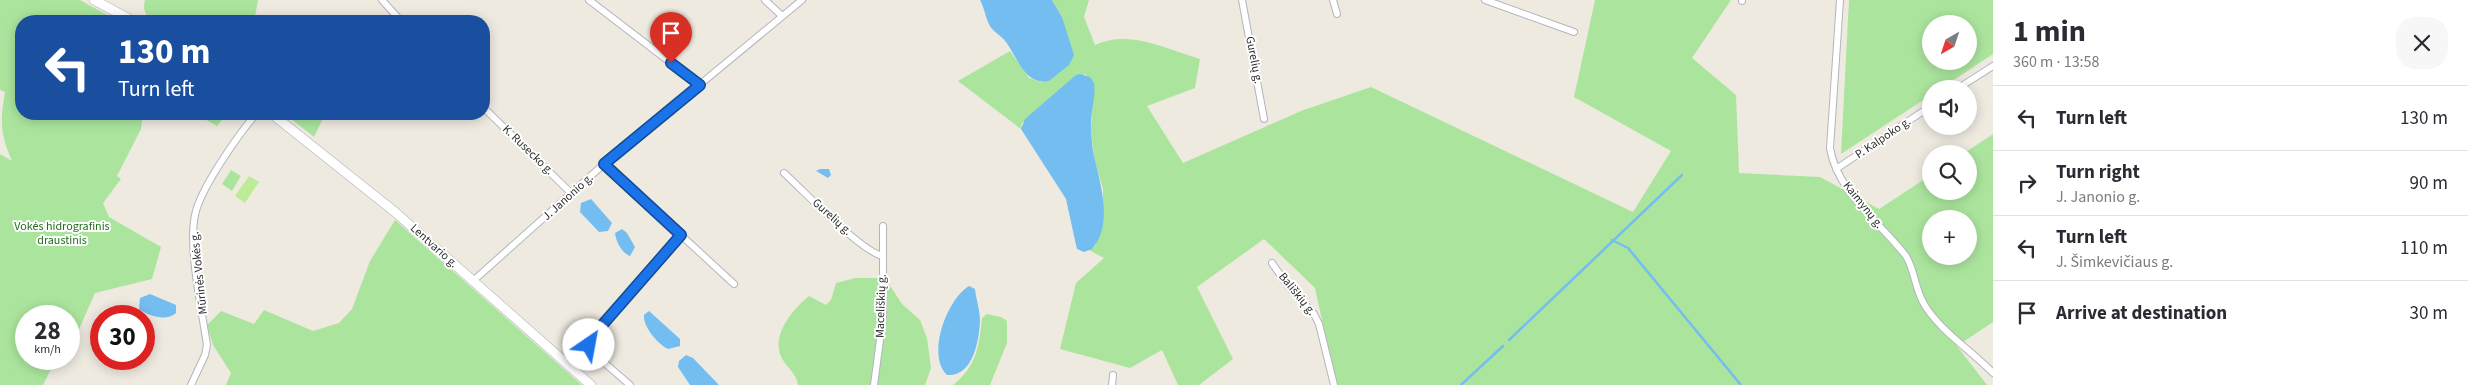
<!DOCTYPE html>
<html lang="en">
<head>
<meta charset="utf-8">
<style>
	:root { --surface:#fff; --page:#f7f7f7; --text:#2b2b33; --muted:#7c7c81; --line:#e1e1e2 }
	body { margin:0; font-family:"Source Sans 3",sans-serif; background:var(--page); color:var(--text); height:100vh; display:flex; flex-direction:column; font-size:19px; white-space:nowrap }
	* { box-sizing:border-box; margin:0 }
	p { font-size:16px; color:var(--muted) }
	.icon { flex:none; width:28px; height:28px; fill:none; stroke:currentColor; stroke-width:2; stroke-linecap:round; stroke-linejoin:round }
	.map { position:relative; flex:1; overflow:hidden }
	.sheet { display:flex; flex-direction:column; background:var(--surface); width:475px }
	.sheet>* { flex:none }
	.guide { position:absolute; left:15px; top:15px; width:475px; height:105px; border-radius:20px; box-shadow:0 2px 12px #0003; background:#1a4fa0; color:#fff; overflow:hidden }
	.needle { width:32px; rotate:219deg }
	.fabs { position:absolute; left:1922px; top:15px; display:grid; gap:10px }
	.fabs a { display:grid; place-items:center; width:55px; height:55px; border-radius:50%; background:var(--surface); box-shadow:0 2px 12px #0003; font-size:25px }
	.speed { position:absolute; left:15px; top:305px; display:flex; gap:10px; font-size:25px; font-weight:700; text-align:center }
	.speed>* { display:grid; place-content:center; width:65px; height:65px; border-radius:50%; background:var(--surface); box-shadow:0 2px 12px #0003; line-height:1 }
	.speed small { font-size:12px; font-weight:400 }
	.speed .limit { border:8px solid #d22; background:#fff; color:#111 }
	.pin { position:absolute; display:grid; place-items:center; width:42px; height:42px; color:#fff; margin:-51px -21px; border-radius:50% 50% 50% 0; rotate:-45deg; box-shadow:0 0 5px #0007 }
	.pin .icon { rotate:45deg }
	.me { position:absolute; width:55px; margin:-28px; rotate:33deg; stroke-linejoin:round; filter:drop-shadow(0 0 4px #0008) }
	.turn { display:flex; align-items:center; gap:18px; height:105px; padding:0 20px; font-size:22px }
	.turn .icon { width:65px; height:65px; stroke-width:2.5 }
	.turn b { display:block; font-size:35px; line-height:42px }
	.round { display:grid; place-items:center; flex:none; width:52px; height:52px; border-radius:20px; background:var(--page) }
	.head { display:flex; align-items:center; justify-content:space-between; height:85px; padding:0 20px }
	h1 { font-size:30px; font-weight:700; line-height:38px }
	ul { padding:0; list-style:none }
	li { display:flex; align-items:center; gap:15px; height:65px; padding:0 20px; border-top:1px solid var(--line) }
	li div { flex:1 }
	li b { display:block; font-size:19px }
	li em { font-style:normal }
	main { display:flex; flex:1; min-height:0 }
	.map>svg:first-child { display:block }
</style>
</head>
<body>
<main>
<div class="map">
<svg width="1993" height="385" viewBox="0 0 1993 385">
	<rect width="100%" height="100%" fill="#eeeae0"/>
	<!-- green -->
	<path fill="#abe59d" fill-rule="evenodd" d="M0,0H80L118,21H21V114H143L141,129L117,176L121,179L103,203L109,217L161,247L152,279L95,293L79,329L69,339V316H26V359H56L43,385H0V154L12,161C0,134 0,121 5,92L0,90Z
		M145,0H258V1L254,21H154C146,16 142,10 145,0Z
		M1052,0H1089L1084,17L1095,45C1129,29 1166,49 1200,59L1195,88L1147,106L1183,163L1301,111L1371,87L1633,212L1671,151L1574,97L1595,0H1731L1692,58L1736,95L1739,173L1820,177L1879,209L1931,175V191H1969V154H1963L1993,134V322L1957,346L1987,385H1336L1315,288L1264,239L1197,287L1233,359L1199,385H1178L1162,350L1130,368L1060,349L1076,283L1104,258L1089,250L1095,246L1103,219V189L1094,158L1091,128L1094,83L1085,74L1022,123L1021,129L958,81L1010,51L1029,78L1042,82L1062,17ZM1931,219H1969V256H1931Z
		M1849,0H1993V54L1940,89H1931V95L1841,154ZM1931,24H1969V61H1931Z
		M196,114H227L217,126Z
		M285,114H325L314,137Z
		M231,170L241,176L232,191L222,184Z
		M395,220L582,385H226L231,373L213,345L207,325L221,311L254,324L264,310L313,331L339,323L352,309L370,261Z
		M855,278H885L902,304L920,320L927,338L931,368L925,385H798C797,373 784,366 780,354C773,333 793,309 809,296L826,305L831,300L836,283Z
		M987,314L1001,317L1007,321V343L990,385H953C977,366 979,346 982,318Z"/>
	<!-- pitch -->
	<path fill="#bdec99" d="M249,176L259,182L245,203L235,196Z"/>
	<!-- water -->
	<path fill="#74bdf0" d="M980,0H1052L1062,17L1074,55L1069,65L1049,81C1024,85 1018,58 1006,42C1001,35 991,31 988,22C985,15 984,7 980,0Z
		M1080,74L1090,77L1094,83C1096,98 1090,114 1091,129C1092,139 1092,150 1095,160C1101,186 1113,226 1092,249L1084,252L1077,249L1076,245L1066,199L1021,129L1025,119L1076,75Z
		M820,169H829L831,175L828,178L816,171Z
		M591,199L612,223L608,231L599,232L580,212L581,203Z
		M622,229L627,233L635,247L630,256C622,253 616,242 615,233Z
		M969,286L975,289C976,299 980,310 980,321C979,341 973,377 947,375C926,355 947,299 969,286Z
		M150,294L176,305V313C166,322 149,316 139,309L140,298Z
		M649,311L680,339V346L668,349C658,344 643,327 644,315Z
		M686,355L693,358L719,385H690L678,367L679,361Z"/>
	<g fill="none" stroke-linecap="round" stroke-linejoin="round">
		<!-- stream -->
		<path stroke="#74bdf0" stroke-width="2.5" d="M1612,240L1628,248L1741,385
			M1509,340L1682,175
			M1461,385L1503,346"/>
		<defs>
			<path id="street" d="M382,0L401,21
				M589,0L700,85
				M765,0L782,16
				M1242,0L1264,119
				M1333,0L1337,14
				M1485,0L1574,32
				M1840,0L1830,148C1837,192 1880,222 1906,256C1915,271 1915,289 1924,304C1939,330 1972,351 1993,373
				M1742,1V0
				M1957,89L1993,66
				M484,108L572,194
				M604,164L734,284
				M1836,169L1931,106
				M784,173C803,190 861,252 883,256
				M1272,263L1288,286L1314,314L1319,324L1334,385
				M473,281L604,164L802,0
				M191,385L205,355L207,345C202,311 188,248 195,215C200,189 238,135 256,114
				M630,385L592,352L589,345L590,339L681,235
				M874,385L883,317V226
				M1112,385L1113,375"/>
			<path id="secondary" d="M94,0L133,21
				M272,114L395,212L591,385"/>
		</defs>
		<!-- street casing -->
		<use href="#street" stroke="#b3b4c0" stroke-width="8"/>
		<!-- secondary casing -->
		<use href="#secondary" stroke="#b3b4c0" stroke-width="10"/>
		<!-- street -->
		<use href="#street" stroke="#fff" stroke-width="6"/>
		<!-- secondary -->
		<use href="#secondary" stroke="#fff" stroke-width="9"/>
	</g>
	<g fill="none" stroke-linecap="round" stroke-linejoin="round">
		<defs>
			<path id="route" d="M589,345L590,339L681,235L604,164L700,85L671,63"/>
		</defs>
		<!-- route casing -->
		<use href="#route" stroke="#114b97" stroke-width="12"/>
		<!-- route -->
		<use href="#route" stroke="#1a73e8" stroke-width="9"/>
	</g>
	<g text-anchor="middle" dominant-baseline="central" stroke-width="4" stroke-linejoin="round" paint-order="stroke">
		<!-- street labels -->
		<g font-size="12" fill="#2d2d2d" stroke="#fff">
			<text transform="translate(1254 60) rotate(79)">Gurelių g.</text>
			<text transform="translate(1883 138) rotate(-34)">P. Kalpoko g.</text>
			<text transform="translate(528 150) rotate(44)">K. Rusecko g.</text>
			<text transform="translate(568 197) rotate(-42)">J. Janonio g.</text>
			<text transform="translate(1863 205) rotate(51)">Kaimynų g.</text>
			<text transform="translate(832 217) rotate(42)">Gurelių g.</text>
			<text transform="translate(434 246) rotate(42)">Lentvario g.</text>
			<text transform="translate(199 273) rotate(-96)">Mūrinės Vokės g.</text>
			<text transform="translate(1297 294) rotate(51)">Bališkių g.</text>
			<text transform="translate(881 306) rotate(-88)">Maceliškių g.</text>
		</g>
		<!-- park labels -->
		<g font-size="12" fill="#206d1b" stroke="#fff">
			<text x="62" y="226">Vokės hidrografinis<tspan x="62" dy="14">draustinis</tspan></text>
		</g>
	</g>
</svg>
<div class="fabs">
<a><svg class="needle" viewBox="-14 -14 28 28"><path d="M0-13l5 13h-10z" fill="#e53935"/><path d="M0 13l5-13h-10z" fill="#7c7c81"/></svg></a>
<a><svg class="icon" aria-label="sound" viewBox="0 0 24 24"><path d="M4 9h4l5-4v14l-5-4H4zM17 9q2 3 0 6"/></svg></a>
<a><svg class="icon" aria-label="search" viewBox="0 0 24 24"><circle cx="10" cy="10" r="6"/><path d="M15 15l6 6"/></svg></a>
<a>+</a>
</div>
<div class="speed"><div>28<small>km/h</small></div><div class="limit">30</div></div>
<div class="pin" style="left:671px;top:63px;background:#d93025"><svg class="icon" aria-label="arrive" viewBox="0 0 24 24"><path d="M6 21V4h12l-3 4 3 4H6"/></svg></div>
<svg class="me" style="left:589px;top:345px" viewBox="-20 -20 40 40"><circle r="19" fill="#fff"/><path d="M0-13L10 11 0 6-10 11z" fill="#1a73e8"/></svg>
<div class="guide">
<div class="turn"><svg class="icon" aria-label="left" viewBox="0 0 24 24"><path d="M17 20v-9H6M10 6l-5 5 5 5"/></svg><div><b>130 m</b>Turn left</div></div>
</div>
</div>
<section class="sheet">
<div class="head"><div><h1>1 min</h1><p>360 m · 13:58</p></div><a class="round"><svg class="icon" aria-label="close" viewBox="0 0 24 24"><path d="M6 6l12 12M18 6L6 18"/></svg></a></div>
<ul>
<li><svg class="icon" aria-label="left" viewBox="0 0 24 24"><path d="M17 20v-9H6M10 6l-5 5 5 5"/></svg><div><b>Turn left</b></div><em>130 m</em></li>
<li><svg class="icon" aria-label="right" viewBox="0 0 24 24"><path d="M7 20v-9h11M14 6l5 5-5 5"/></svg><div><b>Turn right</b><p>J. Janonio g.</p></div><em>90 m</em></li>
<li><svg class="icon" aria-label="left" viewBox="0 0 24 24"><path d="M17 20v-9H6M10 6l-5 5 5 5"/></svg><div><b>Turn left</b><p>J. Šimkevičiaus g.</p></div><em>110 m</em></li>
<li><svg class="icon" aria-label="arrive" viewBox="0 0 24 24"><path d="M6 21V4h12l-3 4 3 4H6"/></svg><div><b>Arrive at destination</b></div><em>30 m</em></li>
</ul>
</section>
</main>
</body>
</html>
